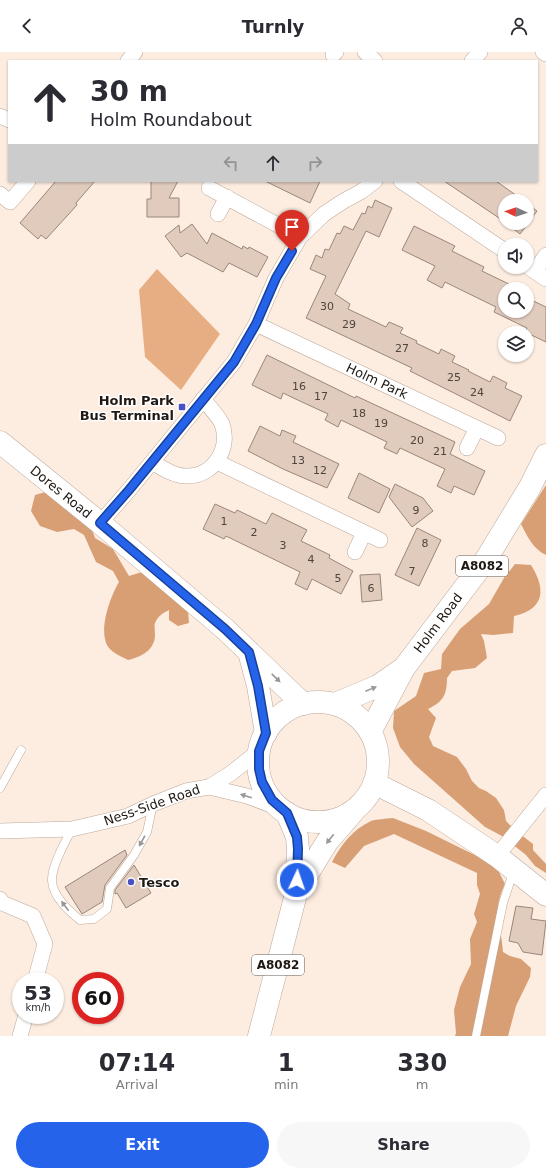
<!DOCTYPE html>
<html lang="en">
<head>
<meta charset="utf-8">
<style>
	:root { --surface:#fff; --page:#f7f7f7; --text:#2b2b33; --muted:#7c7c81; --accent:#2563eb }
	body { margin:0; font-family:"DejaVu Sans",sans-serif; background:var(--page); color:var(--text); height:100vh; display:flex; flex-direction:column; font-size:15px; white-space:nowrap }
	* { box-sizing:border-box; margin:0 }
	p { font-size:13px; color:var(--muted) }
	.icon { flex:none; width:22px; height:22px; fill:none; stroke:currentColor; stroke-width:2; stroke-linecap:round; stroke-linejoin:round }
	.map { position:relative; height:984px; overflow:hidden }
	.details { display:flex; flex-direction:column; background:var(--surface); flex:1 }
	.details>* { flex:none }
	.hud { position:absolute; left:8px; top:8px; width:530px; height:122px; border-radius:0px; box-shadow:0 1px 3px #0004; background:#fff; color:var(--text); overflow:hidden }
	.needle { width:26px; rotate:273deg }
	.fabs { position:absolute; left:498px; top:142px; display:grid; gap:8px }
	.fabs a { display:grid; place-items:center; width:36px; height:36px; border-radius:50%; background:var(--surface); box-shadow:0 1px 3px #0004; font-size:20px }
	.speed { position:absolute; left:12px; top:920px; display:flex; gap:8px; font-size:20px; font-weight:700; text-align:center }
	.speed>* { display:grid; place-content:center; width:52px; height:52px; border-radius:50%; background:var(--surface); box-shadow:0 1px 3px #0004; line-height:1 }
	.speed small { font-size:10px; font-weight:400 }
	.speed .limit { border:6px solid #d22; background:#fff; color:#111 }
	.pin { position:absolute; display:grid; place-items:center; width:34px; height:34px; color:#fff; margin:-41px -17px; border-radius:50% 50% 50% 0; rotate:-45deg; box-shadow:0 0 4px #0007 }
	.pin .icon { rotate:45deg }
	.me { position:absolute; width:44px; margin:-22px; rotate:3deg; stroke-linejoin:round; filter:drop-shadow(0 0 3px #0008) }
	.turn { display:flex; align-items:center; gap:14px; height:84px; padding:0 16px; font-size:18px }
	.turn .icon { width:52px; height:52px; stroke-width:2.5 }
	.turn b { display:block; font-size:28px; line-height:34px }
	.lanes { display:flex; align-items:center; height:38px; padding:0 16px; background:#0003; justify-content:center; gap:20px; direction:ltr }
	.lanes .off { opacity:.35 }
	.eta { display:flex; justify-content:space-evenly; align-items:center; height:68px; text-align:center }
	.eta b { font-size:24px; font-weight:600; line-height:28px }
	.primary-button { display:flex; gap:8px; margin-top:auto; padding:8px 16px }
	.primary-button a { flex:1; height:46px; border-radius:24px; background:var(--accent); color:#fff; font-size:16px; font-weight:600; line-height:46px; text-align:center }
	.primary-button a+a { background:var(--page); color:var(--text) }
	header { display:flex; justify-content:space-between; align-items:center; height:52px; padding:0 16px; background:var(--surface); font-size:18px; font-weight:600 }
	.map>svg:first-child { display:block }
</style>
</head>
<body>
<header><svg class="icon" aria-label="back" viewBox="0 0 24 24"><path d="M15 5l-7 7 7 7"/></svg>Turnly<svg class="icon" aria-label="person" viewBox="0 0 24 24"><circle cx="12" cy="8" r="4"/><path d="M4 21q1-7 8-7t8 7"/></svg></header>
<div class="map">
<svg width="546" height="984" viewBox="0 0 546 984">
	<rect width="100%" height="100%" fill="#fdece0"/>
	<!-- green -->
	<path fill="#e7ae83" d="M157,217L220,282L181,338L145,305L139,238Z"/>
	<!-- forest -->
	<path fill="#d89f75" d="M546,433V503C533,497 527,484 521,472Z
		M56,437L86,470V474L92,478L95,486L113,497L129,524L142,520L188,559L189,571L178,574L169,568V558C163,561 158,564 155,571C154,574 155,579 155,583C155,598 141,605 128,608C122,605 113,601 109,596C97,581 110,545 119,530L113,519L96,510L84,483L74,477L57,480L40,474L31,459L35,443Z
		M515,512L531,513C546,537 545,557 514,564L513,581L493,583L481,582L484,589L487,606L475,616L452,619L447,626C447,643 443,650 428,657L436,666L429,685L433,694L457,705L466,717L472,729L479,736L486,739L496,746L504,758L506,769L520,783L524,785L533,792V798L546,812V821L535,814L526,803L502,784L485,775L414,712L400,695L393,676L394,659L416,644L424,621L441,617L442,602L460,577L489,552L504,526Z
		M393,766L426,779L487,809L497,816L505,832C492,858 501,873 503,900L510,904L521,907L531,916L530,925L516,954L508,984H455L456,981L454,958L460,935L471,912L470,887L477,870L474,862L480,842L477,833V821L394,782L364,794L345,816L332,810C341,793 352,778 371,769C377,767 386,767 393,766Z"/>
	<!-- building -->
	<path fill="#e0cbbd" stroke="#9a8779" d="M56,129H95L76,151L77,153L46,187L41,183L38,187L20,171Z
		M151,129H178L169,146H179V165H147V147H151Z
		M265,129H320L310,151Z
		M444,129H496L524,149H505V170Z
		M375,148L392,156L379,185L366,179L335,242L350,252L348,257L386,275L389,270L403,276L400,281L417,289L416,291L439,302L441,297L455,304L452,310L469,318L468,319L490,330L493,324L507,331L505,336L522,344L510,369L410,319L412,316L306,266L326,224L310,217L316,203L322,206L325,197L329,198L337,181L340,182L344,174L353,178L362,161L365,162L368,154L372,156Z
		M527,152L537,159L520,182L506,171H527Z
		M192,172L207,192L212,181L242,197L243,194L248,197L249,195L268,205L257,225L229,211L223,220L187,201L181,205L165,184L179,173L180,181Z
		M414,174L455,194L452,199L484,215L482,219L515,235L514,237H505V259H527V246L546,255V290L525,280L527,276L494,260L496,255L445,230L442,236L427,228L435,214L402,198Z
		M267,303L355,346L356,344L455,390L450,402L485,419L474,443L454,434L451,441L437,434L445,417L400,396L397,402L384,396L387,390L362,378L341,368L338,375L325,368L328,362L302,350L283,341L281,347L252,333Z
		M260,374L280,384L282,378L296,384L293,390L339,412L327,436L283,417L248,399Z
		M359,421L390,437L379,461L348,446Z
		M395,432L423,446L433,459L412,475L389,445Z
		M215,452L235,461L237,458L266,472L272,461L307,478L301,489L330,503L329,506L353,519L341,542L312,527L307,538L295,532L300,520L226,484L224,487L203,477Z
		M417,476L441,488L419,534L395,523Z
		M380,522L382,548L362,550L360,523Z
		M125,798L127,803L105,833L102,850L82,862L65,835Z
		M134,813L151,841L126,856L117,841L115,842V838Z
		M516,854L533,856L531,867L546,869L542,903L523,900L518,891L509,889Z"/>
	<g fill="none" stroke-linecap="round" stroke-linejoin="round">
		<defs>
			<path id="lane" d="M0,736L21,698
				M72,777C65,790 51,815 52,829C53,845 69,859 80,868L94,867L107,857L110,836L134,803L147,780L153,752
				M476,984L503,851L514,818"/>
			<path id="street" d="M365,0L375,9
				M543,0L546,2
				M333,3L336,0
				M128,9L135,0
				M472,9L480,0
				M0,64L9,68
				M401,129L505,199
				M209,136L300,185
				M0,142L10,150L28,129
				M218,162L227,145
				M527,214L546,227
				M535,219L546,203
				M256,272L498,386
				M467,396L477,376
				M152,410C162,416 174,424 186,424C213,425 231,397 222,372C218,363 209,355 203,347
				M217,410L380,488
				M100,471L129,438L234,310L256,272L276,226L300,185L324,162L342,150L362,139L375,129
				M355,500L364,481
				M209,735L247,744L282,757
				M0,779L72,777L128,764L153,752L186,739L209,735L230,722L259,699
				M497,804L546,743
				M0,847L2,851L33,864L45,892L35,929
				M20,984L26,963"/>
			<path id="secondary" d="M0,390L100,471L225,577L303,652
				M249,600L258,634L266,681
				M374,731L428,758L497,804L546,843"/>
			<path id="primary" d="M258 710a60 60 0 1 1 120 0a60 60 0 1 1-120 0Z
				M335,652L378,634L401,618
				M370,680L404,616L485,509L530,435L546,403
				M297,839L327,790L353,760
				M259,984L296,842L298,797L297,785L287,761"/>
		</defs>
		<!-- lane casing -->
		<use href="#lane" stroke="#bda99a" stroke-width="9"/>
		<!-- street casing -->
		<use href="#street" stroke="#bda99a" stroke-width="16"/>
		<!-- secondary casing -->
		<use href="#secondary" stroke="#bda99a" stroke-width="23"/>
		<!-- primary casing -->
		<use href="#primary" stroke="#bda99a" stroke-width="23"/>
		<!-- lane -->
		<use href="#lane" stroke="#fff" stroke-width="8"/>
		<!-- street -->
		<use href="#street" stroke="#fff" stroke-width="15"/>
		<!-- secondary -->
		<use href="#secondary" stroke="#fff" stroke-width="22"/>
		<!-- primary -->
		<use href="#primary" stroke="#fff" stroke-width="22"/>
	</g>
	<!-- one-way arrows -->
	<defs><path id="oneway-solid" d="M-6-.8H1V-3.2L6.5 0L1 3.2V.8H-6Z"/></defs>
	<g fill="#9a9795">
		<use href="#oneway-solid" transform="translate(276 626) rotate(44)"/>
		<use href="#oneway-solid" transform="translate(371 637) rotate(-22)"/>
		<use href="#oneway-solid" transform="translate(246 744) rotate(-163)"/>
		<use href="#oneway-solid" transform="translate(330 787) rotate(128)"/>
		<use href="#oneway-solid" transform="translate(142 789) rotate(119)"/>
		<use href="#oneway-solid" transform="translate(65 854) rotate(-127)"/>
	</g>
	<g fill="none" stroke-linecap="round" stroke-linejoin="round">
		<defs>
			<path id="route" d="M292,199L276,226L256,272L234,310L129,438L100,471L225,577L249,600L258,634L266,681L259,699V717L262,730L272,748L287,761L297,785L298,797L297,828"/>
		</defs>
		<!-- route casing -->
		<use href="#route" stroke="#184099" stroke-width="10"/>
		<!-- route -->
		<use href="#route" stroke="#2563eb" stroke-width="7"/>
	</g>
	<!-- markers -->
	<g fill="#494fc5" stroke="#fff" stroke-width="1.5">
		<rect x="178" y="351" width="8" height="8" rx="2"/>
		<circle cx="131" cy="830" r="4"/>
	</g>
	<g text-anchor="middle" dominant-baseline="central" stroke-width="3" stroke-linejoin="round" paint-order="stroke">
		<!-- number labels -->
		<g font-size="11" fill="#4f453e">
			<text x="327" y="254">30</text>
			<text x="349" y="272">29</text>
			<text x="402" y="296">27</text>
			<text x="454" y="325">25</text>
			<text x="299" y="334">16</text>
			<text x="477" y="340">24</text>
			<text x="321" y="344">17</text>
			<text x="359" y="361">18</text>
			<text x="381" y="371">19</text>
			<text x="417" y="388">20</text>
			<text x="440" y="399">21</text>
			<text x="298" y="408">13</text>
			<text x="320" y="418">12</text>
			<text x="416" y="458">9</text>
			<text x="224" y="469">1</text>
			<text x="254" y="480">2</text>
			<text x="425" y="491">8</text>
			<text x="283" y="493">3</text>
			<text x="311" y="507">4</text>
			<text x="412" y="519">7</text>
			<text x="338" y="526">5</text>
			<text x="371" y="536">6</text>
		</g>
		<!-- shield labels -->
		<g fill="#fff" stroke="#625d5a" stroke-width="1">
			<rect x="456" y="504" width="52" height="20" rx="3"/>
			<rect x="252" y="903" width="52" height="20" rx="3"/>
		</g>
		<g font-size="12" font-weight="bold" fill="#1f1813">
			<text x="482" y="514">A8082</text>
			<text x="278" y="913">A8082</text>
		</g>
		<!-- street labels -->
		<g font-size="13" fill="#1f1813" stroke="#fff">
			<text transform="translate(377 329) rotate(25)">Holm Park</text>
			<text transform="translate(61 440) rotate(39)">Dores Road</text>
			<text transform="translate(438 571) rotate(-53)">Holm Road</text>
			<text transform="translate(152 753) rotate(-19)">Ness-Side Road</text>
		</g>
		<!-- poi labels -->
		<g font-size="13" font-weight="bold" fill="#1f1813" stroke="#fff" text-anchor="end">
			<text x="174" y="348">Holm Park<tspan x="174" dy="15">Bus Terminal</tspan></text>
			<text x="139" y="830" text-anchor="start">Tesco</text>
		</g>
	</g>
</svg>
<div class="fabs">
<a><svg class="needle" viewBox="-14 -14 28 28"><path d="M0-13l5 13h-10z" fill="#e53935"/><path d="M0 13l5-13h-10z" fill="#7c7c81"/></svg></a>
<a><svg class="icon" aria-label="sound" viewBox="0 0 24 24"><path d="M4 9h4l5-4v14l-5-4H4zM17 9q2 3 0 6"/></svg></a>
<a><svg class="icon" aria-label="search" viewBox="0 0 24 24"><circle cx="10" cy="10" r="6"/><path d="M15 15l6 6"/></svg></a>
<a><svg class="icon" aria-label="layers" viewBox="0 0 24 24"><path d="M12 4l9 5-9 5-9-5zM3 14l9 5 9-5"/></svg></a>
</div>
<div class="speed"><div>53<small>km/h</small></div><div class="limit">60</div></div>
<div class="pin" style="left:292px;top:199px;background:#d93025"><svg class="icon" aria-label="arrive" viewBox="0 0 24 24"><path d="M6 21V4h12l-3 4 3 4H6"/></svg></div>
<svg class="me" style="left:297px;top:828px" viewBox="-20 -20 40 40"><circle r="17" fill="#2563eb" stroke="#fff" stroke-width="3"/><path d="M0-11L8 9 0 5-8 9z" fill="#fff"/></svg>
<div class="hud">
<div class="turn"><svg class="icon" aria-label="ahead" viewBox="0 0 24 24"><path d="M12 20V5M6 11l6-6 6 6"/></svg><div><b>30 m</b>Holm Roundabout</div></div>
<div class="lanes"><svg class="icon off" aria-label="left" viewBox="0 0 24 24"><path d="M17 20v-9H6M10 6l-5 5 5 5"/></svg><svg class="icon" aria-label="ahead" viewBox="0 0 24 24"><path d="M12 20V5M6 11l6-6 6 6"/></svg><svg class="icon off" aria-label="right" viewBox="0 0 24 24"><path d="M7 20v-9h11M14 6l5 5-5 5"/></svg></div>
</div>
</div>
<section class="details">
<div class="eta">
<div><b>07:14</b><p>Arrival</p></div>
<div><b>1</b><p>min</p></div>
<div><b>330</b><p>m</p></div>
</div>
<div class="primary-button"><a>Exit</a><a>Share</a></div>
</section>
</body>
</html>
